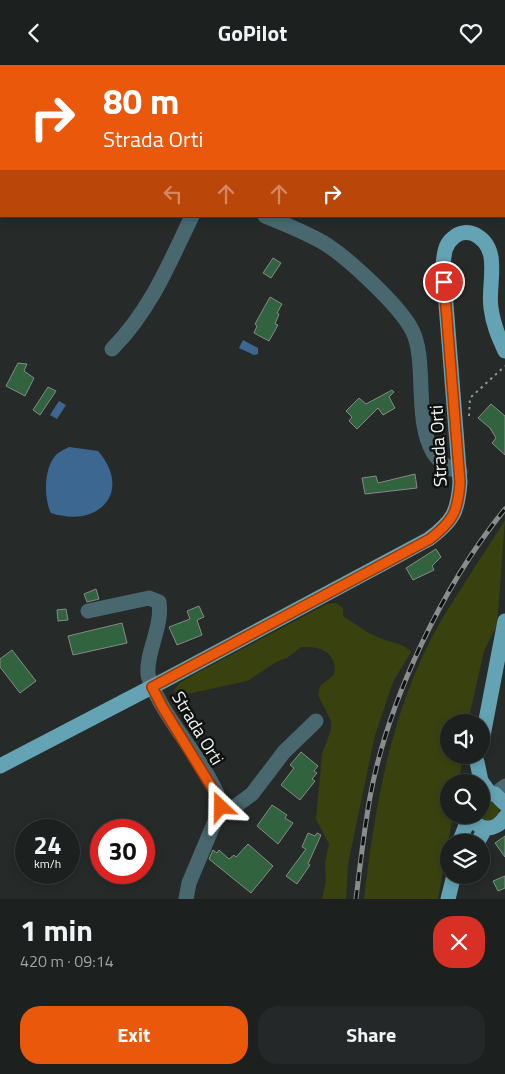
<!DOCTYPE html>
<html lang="en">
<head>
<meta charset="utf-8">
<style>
	:root { --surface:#1c201f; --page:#252828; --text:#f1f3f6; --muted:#a0a3a4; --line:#3a3e3d; --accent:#ea580c }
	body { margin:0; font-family:"Titillium Web",sans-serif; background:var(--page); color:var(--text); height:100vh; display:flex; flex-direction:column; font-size:19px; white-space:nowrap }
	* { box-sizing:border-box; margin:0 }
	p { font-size:16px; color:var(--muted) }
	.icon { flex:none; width:28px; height:28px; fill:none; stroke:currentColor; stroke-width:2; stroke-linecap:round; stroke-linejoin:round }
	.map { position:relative; height:834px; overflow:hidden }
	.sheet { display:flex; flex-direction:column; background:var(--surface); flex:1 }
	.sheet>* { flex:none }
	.banner { position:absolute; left:0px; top:0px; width:505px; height:152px; box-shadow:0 2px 8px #0003,0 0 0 1px var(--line); background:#ea580c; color:#fff; overflow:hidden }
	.controls { position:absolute; left:440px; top:649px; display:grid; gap:10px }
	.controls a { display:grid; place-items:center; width:50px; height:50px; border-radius:50%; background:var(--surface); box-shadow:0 2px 8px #0003,0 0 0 1px var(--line); font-size:25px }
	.speed { position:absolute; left:15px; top:754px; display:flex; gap:10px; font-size:25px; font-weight:700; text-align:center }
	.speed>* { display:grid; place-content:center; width:65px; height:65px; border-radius:50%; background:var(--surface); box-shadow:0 2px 8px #0003,0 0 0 1px var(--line); line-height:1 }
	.speed small { font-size:12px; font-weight:400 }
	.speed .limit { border:8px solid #d22; background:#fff; color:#111 }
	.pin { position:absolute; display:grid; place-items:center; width:42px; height:42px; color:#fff; margin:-21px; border:2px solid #fff; border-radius:50%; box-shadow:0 1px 5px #0007 }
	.me { position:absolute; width:55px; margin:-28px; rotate:337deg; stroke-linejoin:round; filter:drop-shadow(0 0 4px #0008) }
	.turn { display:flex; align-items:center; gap:18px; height:105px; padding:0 20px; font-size:22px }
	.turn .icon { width:65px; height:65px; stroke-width:2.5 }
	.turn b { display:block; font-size:35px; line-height:42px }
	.lanes { display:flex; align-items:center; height:48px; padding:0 20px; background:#0003; justify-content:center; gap:25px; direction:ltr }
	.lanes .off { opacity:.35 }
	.round { display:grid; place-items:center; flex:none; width:52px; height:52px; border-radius:20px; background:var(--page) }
	.overview { display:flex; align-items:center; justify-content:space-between; height:85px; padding:0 20px }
	h1 { font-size:30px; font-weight:700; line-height:38px }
	.cta { display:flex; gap:10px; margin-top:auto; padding:10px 20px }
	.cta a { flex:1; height:58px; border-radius:20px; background:var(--accent); color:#fff; font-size:20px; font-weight:700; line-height:58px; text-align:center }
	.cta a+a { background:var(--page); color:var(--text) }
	header { display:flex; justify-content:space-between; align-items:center; height:65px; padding:0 20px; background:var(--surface); font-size:22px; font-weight:700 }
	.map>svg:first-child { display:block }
</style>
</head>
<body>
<header><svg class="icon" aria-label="back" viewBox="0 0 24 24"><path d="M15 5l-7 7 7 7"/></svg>GoPilot<svg class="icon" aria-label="heart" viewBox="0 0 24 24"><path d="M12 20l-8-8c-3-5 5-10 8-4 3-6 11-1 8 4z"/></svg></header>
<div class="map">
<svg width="505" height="834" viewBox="0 0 505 834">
	<rect width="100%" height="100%" fill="#262a29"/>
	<!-- green -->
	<path fill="#39420f" d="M505,455L497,560L484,586L468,657L449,658V690H463L459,717L449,718V750H453L438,834H364C375,740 391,645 438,561C459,525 483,491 505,455Z
		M336,538L343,543V551C355,558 366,568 380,573C392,578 401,577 411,587L393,617L375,670L348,799L346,834H322L326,816L325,798L329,779L316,754L322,689L331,665V656L318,630L320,621L334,610C338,587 321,581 301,582L287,593L278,596L247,616L183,630L174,626L179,618L195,609L327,539Z
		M479 746a10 10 0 1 1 20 0a10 10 0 1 1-20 0Z"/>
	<!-- water -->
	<path fill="#3c6790" d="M243,275L258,283V289L254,290L239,283Z
		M59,336L66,340L57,354L50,350Z
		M69,382L98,386C133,426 99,464 51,448C44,435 44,407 53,394C56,388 63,385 69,382Z"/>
	<!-- building -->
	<path fill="#30633e" stroke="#868a87" d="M273,193L281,198L271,213L263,208Z
		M270,232L282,239L277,248L279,249L275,259L278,260L269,276L254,268L257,261L255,259Z
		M18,298L27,299L24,306L34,313L25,331L6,321Z
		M48,322L56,326L40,350L33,345Z
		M392,325L394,327L389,332L395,343L383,350L378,343L357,364L349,356L352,352L346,346L359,333L366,339Z
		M491,339L505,351V390L492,378L496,373L490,363L478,353Z
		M415,409L417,423L365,429L362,413L376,411L378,418Z
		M436,484L441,492L432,501L434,505L413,515L406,503Z
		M96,524L99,534L87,537L84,529Z
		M199,541L204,552L197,555L202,570L177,580L169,562L190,554L187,546Z
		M66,544L68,555L58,556L57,545Z
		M122,558L127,578L73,590L68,571Z
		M12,585L36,616L20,628L0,602V594Z
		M301,687L318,701L314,706L317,708L312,714L315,716L300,735L281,720L294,703L290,700Z
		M272,740L287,750L285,753L293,758L278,779L257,761Z
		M308,768L315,771L317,768L321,770L308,799L310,800L297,819L286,811L306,784L302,782Z
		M505,771V792L495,778Z
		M248,779L273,801L251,828L209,794L213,785L217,788L219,785L229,794L234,790L236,792Z
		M505,811V823L498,826L493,816Z"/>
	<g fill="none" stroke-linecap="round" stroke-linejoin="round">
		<!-- path -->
		<path stroke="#949897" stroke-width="2" stroke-dasharray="2.5 4" stroke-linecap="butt" d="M469,351L470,333L505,301"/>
		<!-- minor -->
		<path stroke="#49676e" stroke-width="15" d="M13,1L15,0
			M0,13L1,12
			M265,151C285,159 305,167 324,178C347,192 400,241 412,265C432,302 403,393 460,407
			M112,284C150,246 169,199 192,151
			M88,546L149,533L159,537C163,561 146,587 148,609C149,617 154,626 158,633C172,662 217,714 221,742L189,818L186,834
			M495,729L505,721
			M221,742L233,743L252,729L284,687L316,656"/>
		<!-- major -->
		<path stroke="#64a3b4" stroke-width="15" d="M481,681L505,556
			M477,697L481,716L489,727
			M0,701L167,614L429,474C453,456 458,447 460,417L443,201C444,191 444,180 453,173C458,168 466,166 474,169C503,183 487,219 491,243C493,259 498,271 505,286
			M481,729H495L505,739
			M471,750C477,767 496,767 505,752
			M459,778L470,750
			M477,778L485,764
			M448,834L454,810"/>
		<defs>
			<path id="rail" d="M356,834C360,800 364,766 370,732C388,635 443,520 505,444"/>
		</defs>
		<!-- rail casing -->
		<use href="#rail" stroke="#898d8c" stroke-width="5"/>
		<!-- rail -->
		<use href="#rail" stroke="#101212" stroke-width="3" stroke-dasharray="9" stroke-linecap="butt"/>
	</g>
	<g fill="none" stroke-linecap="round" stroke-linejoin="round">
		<defs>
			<path id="route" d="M221,742L219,734L163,643L152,622L430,474C453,456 458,447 460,417L444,217"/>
		</defs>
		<!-- route casing -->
		<use href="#route" stroke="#983908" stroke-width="12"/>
		<!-- route -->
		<use href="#route" stroke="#ea580c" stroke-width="9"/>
	</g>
	<g text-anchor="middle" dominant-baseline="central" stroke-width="5" stroke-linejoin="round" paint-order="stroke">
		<!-- street labels -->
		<g font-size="18" fill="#f1f5f4" stroke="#101212">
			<text transform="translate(438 381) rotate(-93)">Strada Orti</text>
			<text transform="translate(198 663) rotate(59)">Strada Orti</text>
		</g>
	</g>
</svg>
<div class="controls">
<a><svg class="icon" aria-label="sound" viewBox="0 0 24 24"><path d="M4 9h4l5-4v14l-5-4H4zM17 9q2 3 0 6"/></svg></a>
<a><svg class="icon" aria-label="search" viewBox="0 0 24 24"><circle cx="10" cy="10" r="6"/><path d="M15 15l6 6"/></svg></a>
<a><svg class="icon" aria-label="layers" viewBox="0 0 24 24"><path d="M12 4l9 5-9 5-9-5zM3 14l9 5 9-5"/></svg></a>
</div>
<div class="speed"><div>24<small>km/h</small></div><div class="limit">30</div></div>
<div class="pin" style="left:444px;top:217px;background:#d93025"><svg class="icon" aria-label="arrive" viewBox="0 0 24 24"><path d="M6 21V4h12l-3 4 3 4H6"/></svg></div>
<svg class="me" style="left:221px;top:742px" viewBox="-20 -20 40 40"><path d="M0-17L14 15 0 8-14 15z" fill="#ea580c" stroke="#fff" stroke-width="4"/></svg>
<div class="banner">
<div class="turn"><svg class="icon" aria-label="right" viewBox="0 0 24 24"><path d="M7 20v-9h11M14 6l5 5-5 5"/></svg><div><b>80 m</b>Strada Orti</div></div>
<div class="lanes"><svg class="icon off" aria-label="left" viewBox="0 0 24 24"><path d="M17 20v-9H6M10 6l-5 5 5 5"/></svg><svg class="icon off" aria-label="ahead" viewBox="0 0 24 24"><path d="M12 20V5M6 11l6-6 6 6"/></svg><svg class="icon off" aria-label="ahead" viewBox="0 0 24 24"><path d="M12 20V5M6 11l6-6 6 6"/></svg><svg class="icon" aria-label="right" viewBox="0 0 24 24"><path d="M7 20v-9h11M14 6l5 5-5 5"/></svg></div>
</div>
</div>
<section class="sheet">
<div class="overview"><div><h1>1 min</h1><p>420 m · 09:14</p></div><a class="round" style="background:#d93025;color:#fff"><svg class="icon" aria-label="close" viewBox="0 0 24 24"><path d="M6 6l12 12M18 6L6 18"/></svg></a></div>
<div class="cta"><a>Exit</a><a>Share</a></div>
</section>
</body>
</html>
